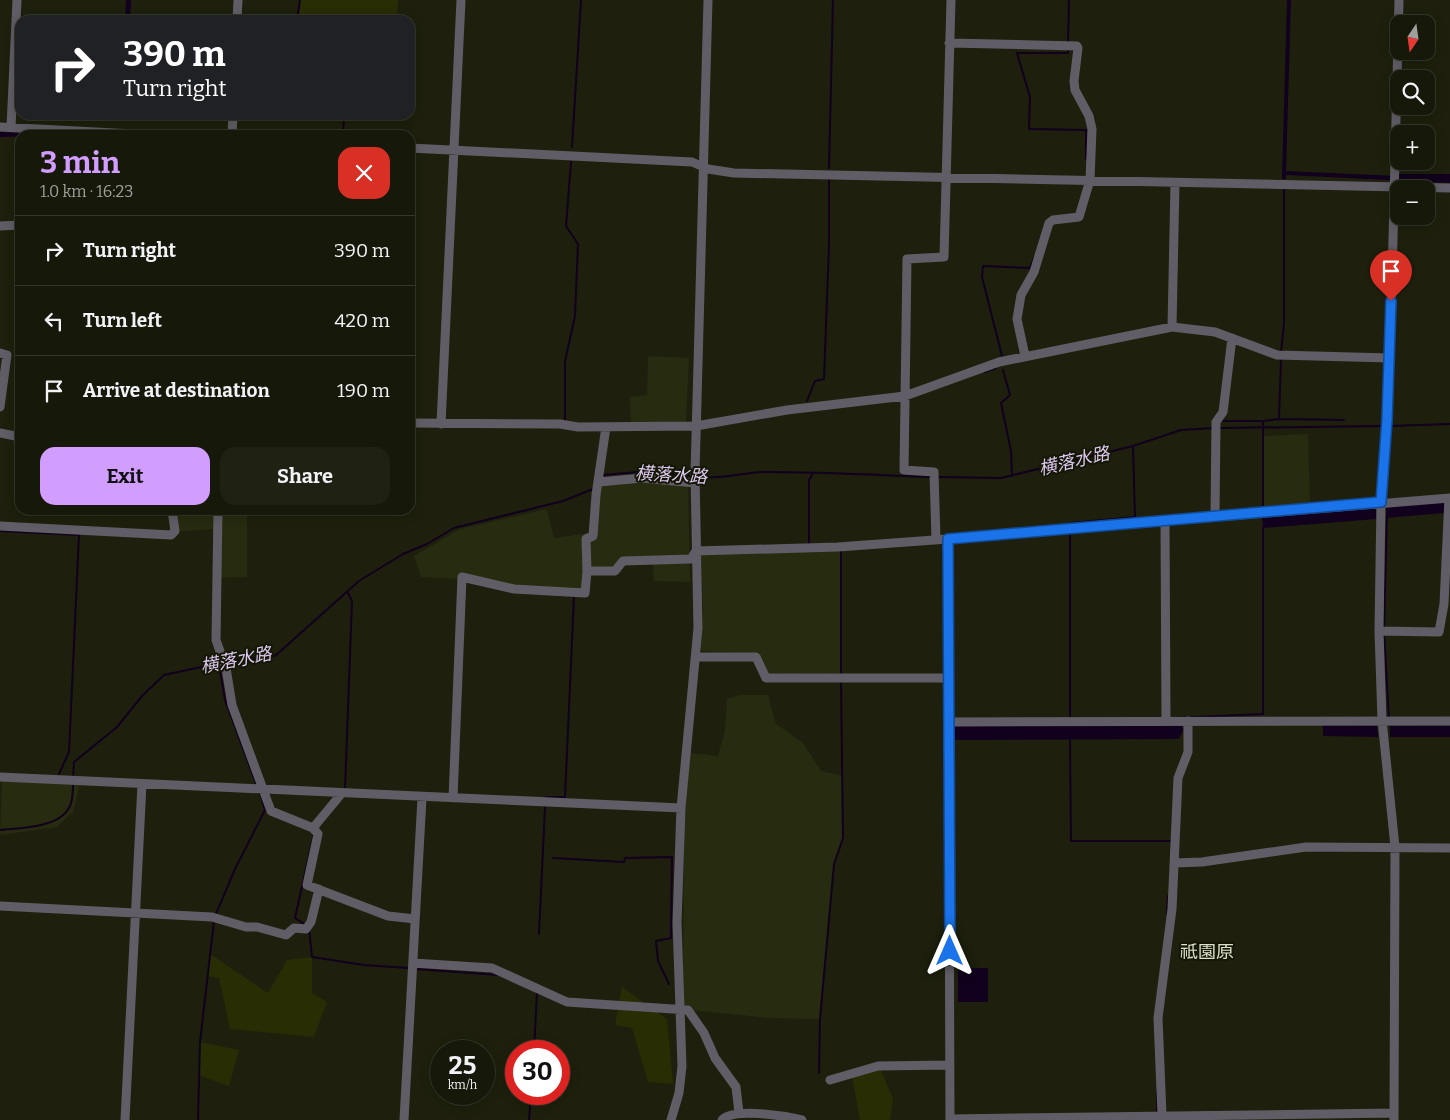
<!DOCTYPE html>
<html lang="en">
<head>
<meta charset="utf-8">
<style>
	:root { --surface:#16180a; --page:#1f2113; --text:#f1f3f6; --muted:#9ea09c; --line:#35372b; --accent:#d19dfe }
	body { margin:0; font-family:Bitter,"Noto Sans JP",serif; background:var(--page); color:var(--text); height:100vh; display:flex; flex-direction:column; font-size:19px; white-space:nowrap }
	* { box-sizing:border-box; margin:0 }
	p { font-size:16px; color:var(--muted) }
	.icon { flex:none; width:28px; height:28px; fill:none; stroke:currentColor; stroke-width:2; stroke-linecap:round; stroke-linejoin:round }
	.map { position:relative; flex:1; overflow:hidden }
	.sheet { position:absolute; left:15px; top:130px; width:400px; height:385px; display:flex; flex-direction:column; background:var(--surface); border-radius:15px; box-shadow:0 2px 12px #0003,0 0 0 1px var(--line) }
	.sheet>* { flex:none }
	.banner { position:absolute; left:15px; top:15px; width:400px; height:105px; border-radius:15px; box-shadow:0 2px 12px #0003,0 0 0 1px var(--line); background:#202124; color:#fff; overflow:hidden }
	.needle { width:32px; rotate:193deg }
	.buttons { position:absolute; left:1390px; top:15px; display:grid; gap:10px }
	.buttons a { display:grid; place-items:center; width:45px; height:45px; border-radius:10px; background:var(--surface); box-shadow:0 2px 12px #0003,0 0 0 1px var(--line); font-size:25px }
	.speed { position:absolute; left:430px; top:1040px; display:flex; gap:10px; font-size:25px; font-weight:700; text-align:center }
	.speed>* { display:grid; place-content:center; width:65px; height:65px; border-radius:50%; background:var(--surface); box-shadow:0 2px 12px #0003,0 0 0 1px var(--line); line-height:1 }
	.speed small { font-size:12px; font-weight:400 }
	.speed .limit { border:8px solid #d22; background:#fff; color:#111 }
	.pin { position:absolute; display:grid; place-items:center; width:42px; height:42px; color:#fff; margin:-51px -21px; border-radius:50% 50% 50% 0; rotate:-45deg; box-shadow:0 0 5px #0007 }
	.pin .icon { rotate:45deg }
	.me { position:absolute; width:55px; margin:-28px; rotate:0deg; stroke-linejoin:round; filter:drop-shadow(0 0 4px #0008) }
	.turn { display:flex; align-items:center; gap:18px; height:105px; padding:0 25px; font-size:22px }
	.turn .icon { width:65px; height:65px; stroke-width:2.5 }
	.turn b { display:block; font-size:35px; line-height:42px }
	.round { display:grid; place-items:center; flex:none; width:52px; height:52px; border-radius:15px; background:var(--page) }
	.headline { display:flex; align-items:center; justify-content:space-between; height:85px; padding:0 25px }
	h1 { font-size:30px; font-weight:700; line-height:38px; color:var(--accent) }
	.cta { display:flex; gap:10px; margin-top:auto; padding:10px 25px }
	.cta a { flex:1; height:58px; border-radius:15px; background:var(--accent); color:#111; font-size:20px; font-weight:700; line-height:58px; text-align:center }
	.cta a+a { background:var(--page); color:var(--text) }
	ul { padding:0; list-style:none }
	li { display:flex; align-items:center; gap:15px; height:70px; padding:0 25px; border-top:1px solid var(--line) }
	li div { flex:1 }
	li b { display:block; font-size:19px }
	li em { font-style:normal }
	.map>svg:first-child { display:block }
</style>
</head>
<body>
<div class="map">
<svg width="1450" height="1120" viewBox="0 0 1450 1120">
	<rect width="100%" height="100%" fill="#1e200d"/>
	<!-- built -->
	<path fill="#272b10" d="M648,356L689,358L686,423L631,424L630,397L647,395Z
		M1308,434L1310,505L1263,507V436Z
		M688,479L690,582L654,581L653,564H624L590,573L587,597L514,591L463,579L421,577L414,556L460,529L547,509L554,538L589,533L594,480Z
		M169,510H247V577L215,578V529L170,532Z
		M841,544V673L767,674L759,653L701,651L703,611L701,548Z
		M739,695H768L775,723L803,743L821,771L843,776V838L834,864L820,1019L768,1018L692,1010L683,1006L684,828L690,753L718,756L725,731L727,699Z
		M2,779L80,783L73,812L57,827L0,835Z"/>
	<!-- green -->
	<path fill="#292d04" d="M300,0H398L397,20H297Z
		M210,954L268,993L287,960L312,957V993L327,1002L314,1037L230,1029L219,978L208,976Z
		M622,987L667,1019L673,1084L648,1082L632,1028L615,1025Z
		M200,1042L239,1050L229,1086L198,1075Z
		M880,1068L893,1099L890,1120H860L852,1076Z"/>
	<!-- water -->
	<path fill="#11001e" d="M126,0H131L130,20H125Z
		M1287,0H1291L1286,171L1397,176L1398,174H1450V183L1286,175V179H1282Z
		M0,132L69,135L0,137Z
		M1444,502V513L1386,518V507Z
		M1376,508L1377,519L1263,528L1262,517Z
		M1182,725L1183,730L1179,739L953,740V726Z
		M1323,725L1377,726L1378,737L1323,736Z
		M1390,726H1450V737H1390Z
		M958,968H988V1002H958Z"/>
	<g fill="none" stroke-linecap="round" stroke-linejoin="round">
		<!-- stream -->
		<path stroke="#11001e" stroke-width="2" d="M297,20L300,0
			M1068,42L1069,0
			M1068,50V53H1017L1030,97L1029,129L1086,130V159
			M343,135L344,115
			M572,147L581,0
			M829,168L833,0
			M1281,352L1284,323V189
			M1002,356L982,277L983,266L1030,268L1034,258
			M1003,370L1010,395L1001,403L1011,451L1012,476
			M985,372L996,368
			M807,401L815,381L824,379L829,245V180
			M1279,419L1344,420
			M565,420V361L575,316L578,244L566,226L571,162
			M1223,421H1263
			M1388,426L1450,424
			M1219,428L1384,426
			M602,475L650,471L691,476
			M698,477C722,480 743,472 766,472C821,472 876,475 930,477
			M938,477L1001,478L1133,446L1181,430L1214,428
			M1263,507V421L1279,419L1281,359
			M1070,523L1135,517L1133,447
			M0,531L79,535L69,752L59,774
			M809,545V480L813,473
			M1384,628L1387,516
			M1384,633L1389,718
			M227,661L275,656L359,581L403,554L427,544L454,528L563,501L593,489
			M219,665L225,700L257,786
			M841,673V551
			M1070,716V533
			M1176,718L1263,714V528
			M1070,740L1071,841H1172
			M73,778L74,762L117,727L142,696L164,675L220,663
			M345,789L352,601L348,593
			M546,797H565L574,596
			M0,830C21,828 64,828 71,803C73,797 73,789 73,783
			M553,858L624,862L625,858L672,857L671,938L656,941L658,961L669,984
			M216,914L235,869L265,810L260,793
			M1167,914L1168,896
			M306,925L295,918L314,833
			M309,929L312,957L364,965L408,968
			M539,934L545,807
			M415,969L498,975
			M534,1051L537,992
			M819,1073L820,1019L834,864L843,838L841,682
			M1157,1090V1113
			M198,1120L200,1042L214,921
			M529,1120L531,1094"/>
		<!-- minor -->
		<path stroke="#615d66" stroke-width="9" d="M237,20L238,0
			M949,43L1077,46L1078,48L1074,81L1075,90L1089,116L1092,129L1090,180L1079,217L1053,220L1049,223L1034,272L1021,295L1017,319L1025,356
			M0,127L153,135
			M11,127L17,0
			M232,135L233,115
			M410,148L692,162L708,169L734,173L1450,188
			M0,226L20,225
			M1172,327L1175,183
			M0,353L7,355L0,407
			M410,423L560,424L578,427L696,426L787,410L905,396L999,362L1172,327L1215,332L1277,355L1390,358
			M441,424L461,0
			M0,433L20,437
			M599,482L642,478L695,483
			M218,510L216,640L226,668L232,705L271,811L313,828L318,834L307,885L388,916L415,919
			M1215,517L1216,422L1223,412L1232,338
			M1165,521L1166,721
			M0,526L171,535L175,531L172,510
			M948,539L950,1120
			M936,540L934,472L904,470L907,259L944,257L951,0
			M587,571L586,539L593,536L596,495L606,427
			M1379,631L1439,632L1444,604L1449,498
			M696,657H756L766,678H949
			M949,722L1450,721
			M0,777L681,808
			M453,798L462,577L514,589L585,593L587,571H615L623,561L691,559L696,551L838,547L948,539L1450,498
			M313,828L342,793
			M1174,863L1202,862L1306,847L1450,848
			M0,906L212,917L246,927H257L286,935L294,928L306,929L311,922L319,889
			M413,963L492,968L567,1002L688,1010L704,1033L715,1058L736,1087L739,1113
			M830,1080L878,1066L950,1065
			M1162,1115L1158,1018L1172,909L1178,778L1188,752V721
			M950,1119L1394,1113
			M125,1120L142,784
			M404,1120L422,798
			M671,1120L679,1093L682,1066L677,922L681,808L698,628L695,473L708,0
			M722,1120C734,1107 785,1116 802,1120
			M1394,1120L1395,847L1382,720L1379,631L1381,503L1390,358L1399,0"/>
	</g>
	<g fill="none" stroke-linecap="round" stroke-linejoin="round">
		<defs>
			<path id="route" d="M950,951L948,539L1381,502L1387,420L1391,301"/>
		</defs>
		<!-- route casing -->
		<use href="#route" stroke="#114b97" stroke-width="12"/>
		<!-- route -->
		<use href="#route" stroke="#1a73e8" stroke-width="9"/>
	</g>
	<g text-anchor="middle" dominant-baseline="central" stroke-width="4" stroke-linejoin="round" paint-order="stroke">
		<!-- water labels -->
		<g font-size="18" font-style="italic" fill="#dcc8f1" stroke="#151705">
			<text transform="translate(1074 461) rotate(-13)">横落水路</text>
			<text transform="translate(671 475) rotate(3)">横落水路</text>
			<text transform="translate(236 660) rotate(-11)">横落水路</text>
		</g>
		<!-- neighbourhood labels -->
		<g font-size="18" fill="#dce0c7" stroke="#151705">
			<text x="1207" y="952">祇園原</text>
		</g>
	</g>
</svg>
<div class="buttons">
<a><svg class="needle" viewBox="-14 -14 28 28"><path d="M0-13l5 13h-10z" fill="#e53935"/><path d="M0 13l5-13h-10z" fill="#9ea09c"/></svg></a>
<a><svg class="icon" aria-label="search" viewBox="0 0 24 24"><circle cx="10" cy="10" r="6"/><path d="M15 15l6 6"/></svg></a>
<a>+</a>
<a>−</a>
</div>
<div class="speed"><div>25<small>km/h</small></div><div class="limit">30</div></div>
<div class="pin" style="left:1391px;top:301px;background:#d93025"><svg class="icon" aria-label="arrive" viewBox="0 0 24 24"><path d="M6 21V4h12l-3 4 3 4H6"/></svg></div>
<svg class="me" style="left:950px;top:951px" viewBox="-20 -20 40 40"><path d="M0-17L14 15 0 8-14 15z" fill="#1a73e8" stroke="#fff" stroke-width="4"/></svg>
<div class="banner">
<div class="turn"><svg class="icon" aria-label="right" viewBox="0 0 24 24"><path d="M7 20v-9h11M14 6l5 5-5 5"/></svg><div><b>390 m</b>Turn right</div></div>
</div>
<section class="sheet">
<div class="headline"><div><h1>3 min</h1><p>1.0 km · 16:23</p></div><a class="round" style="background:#d93025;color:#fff"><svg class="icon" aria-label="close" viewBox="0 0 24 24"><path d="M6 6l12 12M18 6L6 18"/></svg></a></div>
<ul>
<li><svg class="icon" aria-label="right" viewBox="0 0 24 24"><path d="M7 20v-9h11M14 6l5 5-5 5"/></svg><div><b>Turn right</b></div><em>390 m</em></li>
<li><svg class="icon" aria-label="left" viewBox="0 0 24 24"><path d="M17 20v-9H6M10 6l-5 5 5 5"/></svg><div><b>Turn left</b></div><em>420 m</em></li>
<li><svg class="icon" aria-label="arrive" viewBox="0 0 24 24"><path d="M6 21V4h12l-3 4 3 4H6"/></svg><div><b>Arrive at destination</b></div><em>190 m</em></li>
</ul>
<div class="cta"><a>Exit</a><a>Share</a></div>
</section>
</div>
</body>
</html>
